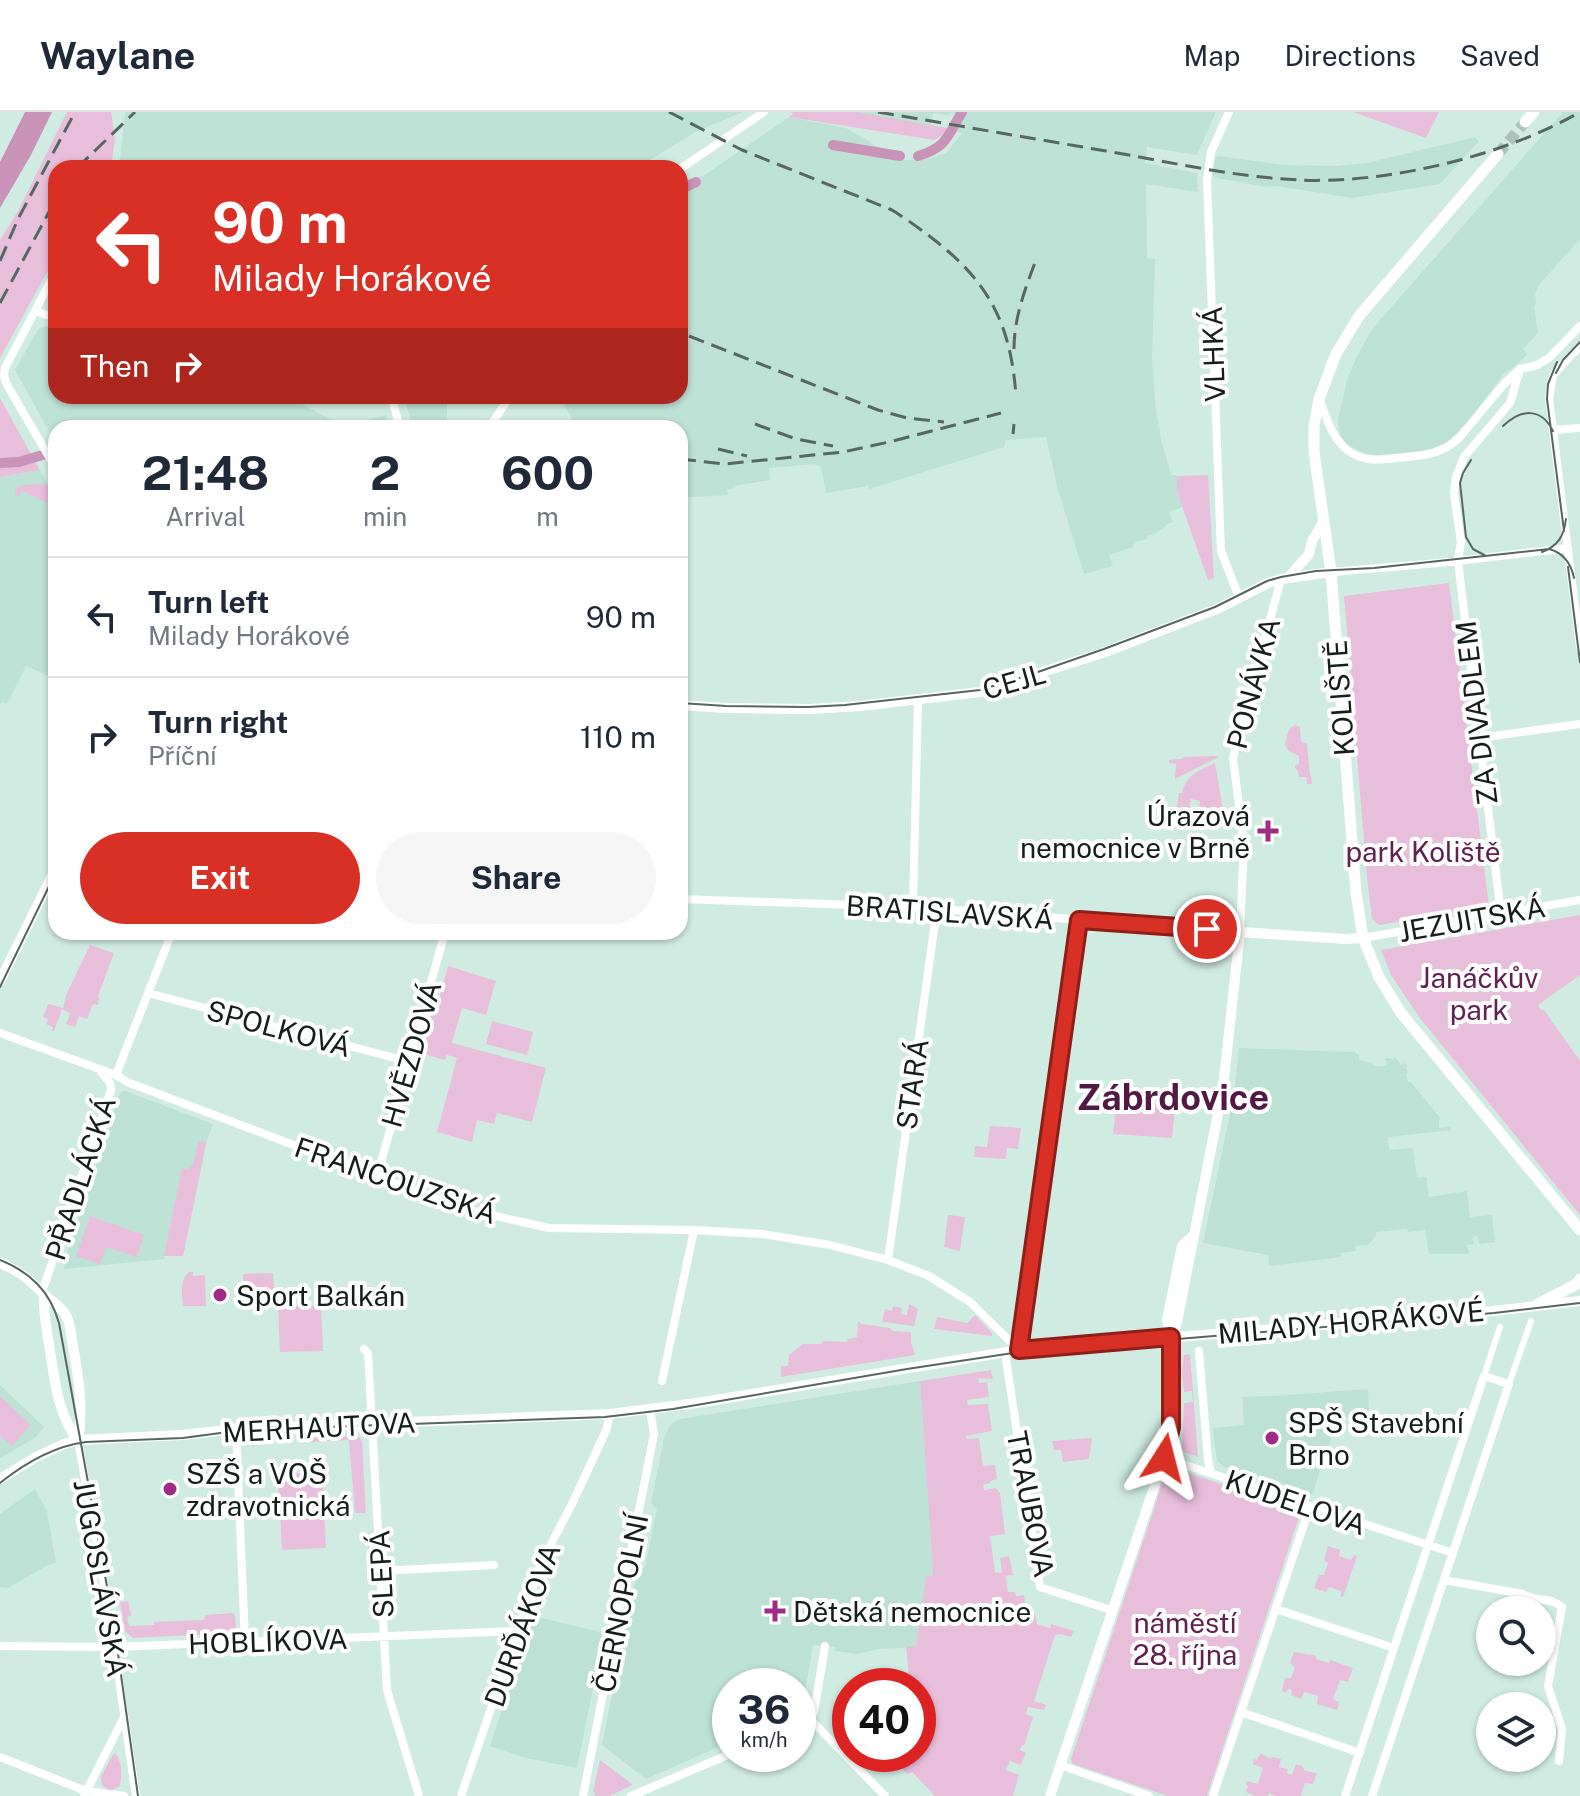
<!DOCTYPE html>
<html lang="en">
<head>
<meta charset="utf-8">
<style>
	:root { --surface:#fff; --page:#f6f6f7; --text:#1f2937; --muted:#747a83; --line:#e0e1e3; --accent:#d93025 }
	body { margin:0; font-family:"Public Sans",sans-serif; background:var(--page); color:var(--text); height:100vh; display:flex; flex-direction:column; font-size:30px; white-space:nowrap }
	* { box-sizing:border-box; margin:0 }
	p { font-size:26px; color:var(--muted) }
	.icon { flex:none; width:44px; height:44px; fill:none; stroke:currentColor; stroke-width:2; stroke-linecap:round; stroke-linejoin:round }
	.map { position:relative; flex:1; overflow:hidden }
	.sheet { position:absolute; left:48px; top:308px; width:640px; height:520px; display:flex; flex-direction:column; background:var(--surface); border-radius:24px; box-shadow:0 2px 6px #0004 }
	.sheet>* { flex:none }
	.hud { position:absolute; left:48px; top:48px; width:640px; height:244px; border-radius:24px; box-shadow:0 2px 6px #0004; background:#d93025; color:#fff; overflow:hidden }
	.controls { position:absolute; left:1476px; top:1484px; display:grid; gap:16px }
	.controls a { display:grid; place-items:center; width:80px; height:80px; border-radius:50%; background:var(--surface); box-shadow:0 2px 6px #0004; font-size:40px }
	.speed { position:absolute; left:712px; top:1556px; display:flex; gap:16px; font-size:40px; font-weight:700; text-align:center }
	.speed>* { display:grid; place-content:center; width:104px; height:104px; border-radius:50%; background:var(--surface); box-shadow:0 2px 6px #0004; line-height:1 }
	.speed small { font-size:20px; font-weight:400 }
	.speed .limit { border:12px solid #d22; background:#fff; color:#111 }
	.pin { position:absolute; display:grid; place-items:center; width:68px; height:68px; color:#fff; margin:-34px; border:4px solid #fff; border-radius:50%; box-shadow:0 2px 8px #0007 }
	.me { position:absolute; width:88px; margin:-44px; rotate:9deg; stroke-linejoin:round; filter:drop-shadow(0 0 6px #0008) }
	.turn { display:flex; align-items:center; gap:28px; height:168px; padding:0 32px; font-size:36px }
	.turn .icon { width:104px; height:104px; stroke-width:2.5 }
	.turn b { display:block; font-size:56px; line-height:68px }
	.then { display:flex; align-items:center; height:76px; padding:0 32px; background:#0003; gap:16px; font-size:30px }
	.eta { display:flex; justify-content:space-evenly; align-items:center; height:136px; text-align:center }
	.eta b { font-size:48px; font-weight:700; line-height:56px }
	.primary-button { display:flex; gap:16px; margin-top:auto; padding:16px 32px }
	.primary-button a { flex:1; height:92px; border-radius:48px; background:var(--accent); color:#fff; font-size:32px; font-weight:700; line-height:92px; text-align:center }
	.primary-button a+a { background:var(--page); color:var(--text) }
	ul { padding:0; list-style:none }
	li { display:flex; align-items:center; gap:24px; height:120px; padding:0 32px; border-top:2px solid var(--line) }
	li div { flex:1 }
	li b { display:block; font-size:30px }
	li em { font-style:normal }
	header { display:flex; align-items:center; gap:48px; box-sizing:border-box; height:112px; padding:0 40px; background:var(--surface); border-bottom:2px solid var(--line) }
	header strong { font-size:38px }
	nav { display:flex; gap:44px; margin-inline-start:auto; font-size:28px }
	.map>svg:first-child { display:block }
</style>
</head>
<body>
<header>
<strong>Waylane</strong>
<nav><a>Map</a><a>Directions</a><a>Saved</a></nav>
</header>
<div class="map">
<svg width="1580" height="1684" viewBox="0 0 1580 1684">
	<rect width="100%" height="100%" fill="#d0ece2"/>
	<!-- built -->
	<path fill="#bde1d4" d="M125,0H743L697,19L637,56H119Z
		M791,0H1216L1197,43L1147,35L1145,51L1197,61L1198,80L1146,72L1147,146L1155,147L1152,247L1156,299L1162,331L1171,363H1177V380L1182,395L1169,400L1173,410L1168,412L1158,420L1147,424V427L1137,429L1131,436L1109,443L1113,454L1084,462L1058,378L1046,325L1006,328L1004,335L869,377L868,374L826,381L821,355L815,352L769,356L770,368L734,374V376L727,377L728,383L680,386V316H577L560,284H680V84L697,75L694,67L703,64L789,5L846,16L901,48H924L946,41L962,21L956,20L964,4L950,1L949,3L933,1L931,13L945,16L794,2Z
		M1563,0H1580V127L1538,174L1535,182L1536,191L1534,195L1538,221L1523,237L1527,243L1513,256L1505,260L1467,311L1446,331L1425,339L1377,343L1366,342L1348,333L1341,325L1338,313V307L1347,269L1356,246L1372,217Z
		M1475,25L1479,29L1440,72L1352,86L1277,74L1267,75L1217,66L1212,63L1216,45L1218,44L1284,53L1336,54L1367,51Z
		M56,213V284H287L345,315L386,303L390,316H56V332L15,258L37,219L41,215Z
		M404,284H447V316H413Z
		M40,358L56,389V567L26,554L7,592L2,590L0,593V365Z
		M1239,936L1355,940L1356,942H1359V948L1372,951L1373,954H1387L1385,946L1393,947L1395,945L1401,953L1405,951L1408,955H1406L1408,961L1406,962L1408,970H1411L1441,1007L1439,1008V1016L1450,1015L1452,1018L1388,1025L1389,1038L1413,1036L1417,1066L1426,1065L1429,1085L1467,1079L1470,1105L1492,1103L1495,1130L1479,1132L1478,1125L1476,1124L1473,1125L1474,1132L1467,1133L1469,1142H1429L1425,1118L1408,1120L1407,1117L1376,1120V1124L1368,1133L1355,1134L1356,1139L1341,1141V1145L1269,1154L1268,1143L1203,1131L1234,983Z
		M125,979L213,1012L207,1028L183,1144H165L164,1147L64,1157L66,1144L119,984L121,980Z
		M920,1269L933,1463L926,1464L916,1535L879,1537L857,1542L835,1539V1535L813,1533L802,1598L798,1600V1574H730V1630L646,1667L602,1633L637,1459L645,1455L657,1397L651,1391L664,1326L670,1313L680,1307Z
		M0,1273L44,1315L35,1326L0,1346Z
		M1368,1277L1369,1302L1338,1306L1312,1383L1241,1358L1239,1359L1223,1354L1217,1349L1213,1316L1244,1313L1242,1285L1273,1284Z
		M35,1377L47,1399L56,1451L48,1453L8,1476L0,1475V1402Z
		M533,1504L604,1521L577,1656L526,1646L490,1634Z"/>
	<!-- green -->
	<path fill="#e8bfdb" d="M67,0H111L115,27L111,56H56V144L0,246V128L18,99Z
		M791,0H856L947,16L944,22L934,28L789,5L793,2Z
		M1353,0H1439L1426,26Z
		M0,286L40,358L0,365Z
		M1208,363L1214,466L1208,468L1177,380V364Z
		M47,372L56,389V395L22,379L19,385L15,382L16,376L23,373Z
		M1449,471L1489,794L1379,813L1372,807L1367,766L1344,484Z
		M1296,613L1300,615L1301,630L1307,631L1310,664H1311L1312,672H1307L1306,665H1299L1298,659L1295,656V653L1299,652V644L1289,639L1285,633C1288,624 1286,616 1296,613Z
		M1216,644H1218L1217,646L1175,667L1176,652L1169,651V648L1181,647L1184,645Z
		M1215,651L1224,703L1209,707L1199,696L1200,689L1191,687L1189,699L1200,701L1208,709L1195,713H1178L1175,707L1179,681H1182C1187,661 1199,659 1215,651Z
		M1580,803V863L1538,893L1541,898H1544L1580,949V1103L1419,905L1391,863L1381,838Z
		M90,833L114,841L98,884L99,886L98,893L93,892L87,907L79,904L75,915L66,912L70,901L62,897L54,919H52L53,915L46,912L48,907L43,905L48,892L63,896L66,883Z
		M448,854L496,869L486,903L462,896L452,931L546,956L532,1010L497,1001L494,1012L477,1008L472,1030L437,1020L457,946L447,943L445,948L420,941L430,904L435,902Z
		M492,909L533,920L527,943L486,932Z
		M1117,984L1176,988L1172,1026L1113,1022Z
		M990,1014L1021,1016L1018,1037L1007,1036L1006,1047L974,1045L975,1034L987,1035Z
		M201,1029L206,1031L183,1144H164L182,1056L189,1058L190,1053H193L198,1031Z
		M948,1103L965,1105L960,1139L944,1135Z
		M90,1104L144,1123L137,1145L106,1135L100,1152L76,1144Z
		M189,1160H193V1164L205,1163L206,1194H183C182,1182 179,1168 189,1160Z
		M273,1161L275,1191H235V1173L243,1170V1162Z
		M909,1192L918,1197L914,1214L882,1210L885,1197L892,1199L893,1194L902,1196L901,1202L907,1203Z
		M321,1193L323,1239L280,1240L278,1195Z
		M975,1203L992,1221V1224L934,1217L937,1205L967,1211Z
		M858,1209L862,1212L890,1216L893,1219L911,1220V1230L915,1243L781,1265V1254H788L789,1243L803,1232H822L823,1229L847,1230L848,1227L857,1225Z
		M1190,1242L1198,1345L1184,1340L1182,1336L1184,1291L1193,1290L1192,1279L1184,1280L1182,1260L1184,1243Z
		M991,1258L993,1267L978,1266L979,1271L987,1270L989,1285L967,1288L968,1293L988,1292L992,1319L966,1324L967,1327L979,1326L983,1354L995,1353L997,1367L991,1369L990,1371L983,1373L984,1378L996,1376L1000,1381L1005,1422L990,1424L995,1460L1002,1461L1000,1446L1009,1444L1013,1463L1006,1464L1008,1480H1015L1016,1484L1024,1483L1026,1498L1035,1503L1037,1512L1050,1516L1051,1512L1074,1519L1071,1525L1060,1522L1055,1523L1034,1589L1046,1593L1044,1598L1028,1595L1026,1602L1033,1605L1024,1634L1022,1633L1020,1638L1026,1641L1021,1653L1010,1649L1006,1658L1019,1663L1013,1684H935L912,1660L908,1662L902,1657L908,1652L896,1642H918V1609H922L921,1596L927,1595L926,1590H921V1573H910L906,1535L916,1534L926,1464L933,1463L920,1269Z
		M0,1284L31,1313L12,1334L0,1323Z
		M356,1324L360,1326L362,1330L366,1401H355L349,1328L309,1330V1326Z
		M1092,1326L1089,1347L1063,1350L1061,1338H1054L1052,1329Z
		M1170,1358H1179L1295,1396L1299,1399V1405L1207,1684H1168L1073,1652L1071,1647L1164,1366Z
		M322,1360L323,1366L315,1367V1373H323L326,1436L282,1438L278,1362Z
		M1328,1434L1340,1438L1339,1444L1351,1448L1354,1443L1357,1444L1343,1485H1341V1479L1329,1475L1326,1480L1314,1476L1319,1463H1324L1328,1451L1324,1448Z
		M128,1489L131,1503L127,1505L129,1514L154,1513V1510L204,1508L205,1503L233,1501L235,1503L236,1516L232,1521L133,1526L125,1519L120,1490Z
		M1294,1540L1310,1543L1311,1542L1316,1544V1547L1329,1551L1330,1548L1353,1556L1348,1570L1340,1568L1333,1587L1339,1590L1337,1598L1317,1592L1318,1584L1304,1580L1301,1587L1291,1583L1292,1578L1288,1577L1286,1581L1282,1579L1285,1566H1291L1295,1555L1290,1551Z
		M115,1641C122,1649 123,1666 119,1675L110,1679L102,1673L101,1665L113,1643Z
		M1260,1641L1271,1647L1272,1645L1281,1647L1279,1655L1288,1657L1287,1661L1292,1663L1296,1652L1302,1654L1305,1659L1317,1661L1313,1672L1305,1671L1301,1684H1275L1269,1681L1268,1684H1256L1246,1680L1248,1674L1246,1673L1247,1669L1258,1672L1263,1656L1253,1652L1254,1647L1257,1648Z
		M600,1648L632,1672V1673L610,1684H596L593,1679Z"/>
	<!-- water -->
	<path fill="#c993b8" d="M25,0H52L31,43L0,96V50Z"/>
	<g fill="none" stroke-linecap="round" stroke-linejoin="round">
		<!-- canal -->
		<path stroke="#c993b8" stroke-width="10" d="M833,33L900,44
			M918,44C948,35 947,24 962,0
			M680,78L696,70
			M570,314L571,316
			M0,351L19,350L56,339"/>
		<!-- secondary-tunnel -->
		<path stroke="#aac3ba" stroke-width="11" stroke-dasharray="11 5.5" stroke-linecap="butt" d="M1498,42L1525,10"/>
		<!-- pedestrian -->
		<path stroke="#fff" stroke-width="6" d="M1484,1264L1500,1215
			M1509,1272L1531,1209"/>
		<!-- minor -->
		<path stroke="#fff" stroke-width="8" d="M1229,0L1211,40L1207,68L1221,439L1239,485
			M680,57L764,0
			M56,159L5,256L4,263L6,271L56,357
			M36,199L46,203L56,204
			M1580,234L1553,263L1549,286L1580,535
			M391,284L400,316
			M1320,288C1328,313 1338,343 1369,347C1380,349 1395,346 1406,345C1427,343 1443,341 1459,326L1504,272L1520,257L1537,253L1549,246L1580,214
			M489,316L510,284
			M1554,318L1580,316
			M1331,460L1439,451L1568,436
			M1479,626L1580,612
			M680,787L913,795L1240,820L1244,733L1233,646L1281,467
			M913,795L918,588
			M1501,802L1460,466L1458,447L1461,431L1454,381L1456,365L1464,345L1510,291L1520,257
			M1363,826L1580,788
			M148,881L410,950
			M0,921L116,963L127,970L460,1096L549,1116L694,1118L762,1122L830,1133L888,1148L929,1164L970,1190L1019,1238
			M116,963L172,820
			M377,1065L445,820
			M888,1148L937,796
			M42,1180L111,978L110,971L101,960
			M364,1237L368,1241L387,1578L419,1684
			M1019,1238L1079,808
			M1199,1239L1208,1348L1211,1361
			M1005,1240L1040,1475L1111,1498
			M662,1269L694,1118
			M236,1317L245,1530
			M78,1328L111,1513L136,1684
			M1164,1346L1453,1441
			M381,1459L494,1453
			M1444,1468L1523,1482C1535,1490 1551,1485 1562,1495L1548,1574L1562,1617L1559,1649
			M1276,1497L1394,1536
			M0,1534L114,1535L517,1519
			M1241,1600L1360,1641
			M810,1607L885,1684
			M810,1607L814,1600L825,1534
			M798,1612L810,1607
			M0,1645L86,1679L124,1684
			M1060,1653L1149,1684
			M84,1684L124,1605
			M461,1684L541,1451L572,1392L606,1319L610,1302
			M583,1684L654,1322L650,1298
			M631,1684L730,1642
			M1213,1684L1310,1394
			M1345,1684L1484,1264L1509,1272L1372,1684"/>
		<!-- tertiary -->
		<path stroke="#fff" stroke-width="10" d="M1288,466L1309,442L1312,429L1324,409
			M680,593L726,596L809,597L860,594L980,580L1105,540L1217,497L1268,471L1281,467L1331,460
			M0,869L56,756
			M0,1151C22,1160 28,1167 45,1183C52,1190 62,1195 67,1205C70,1212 71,1221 72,1229C78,1261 84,1296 78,1328
			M44,1182C43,1202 47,1220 50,1239C55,1270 58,1303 78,1328
			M1172,1224L1177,1210L1223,976L1240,820L1345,827L1363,826
			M0,1367L36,1345L64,1332L78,1328L182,1323L236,1317L610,1302L697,1291L1019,1238L1493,1199L1580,1189
			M1050,1684L1164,1346L1171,1315V1225L1167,1208L1182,1134L1194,1123"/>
		<!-- secondary -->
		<path stroke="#fff" stroke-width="11" d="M1525,10L1534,0
			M1498,42L1359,204L1336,242L1319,287L1314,314V340L1331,460L1356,781L1363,826L1379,865L1401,901L1580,1118
			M1538,1192L1577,1172L1580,1167"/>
		<!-- tram -->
		<path stroke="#566661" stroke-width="2" d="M1557,250L1548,272L1547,287L1564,419
			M1556,261L1563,248L1580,230
			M1503,314C1521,297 1541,295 1553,319
			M1471,348L1463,361L1460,371L1466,425L1473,437L1486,444
			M1542,440C1558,434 1564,424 1566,407
			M1568,455L1580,550
			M680,591L726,594L808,595L845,593L980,578L1032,562L1104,537L1215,495L1267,469L1281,465L1316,459L1374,456L1549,437C1564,441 1571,451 1574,466
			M0,875L56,760
			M0,1148C30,1160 50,1179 59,1211L114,1513L138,1684
			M0,1371C25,1351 55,1334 86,1330L183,1326L243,1318L605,1305L673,1297L907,1257L1019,1240L1494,1201L1580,1191"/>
		<!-- rail -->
		<path stroke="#566661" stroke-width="3" stroke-dasharray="16 8" stroke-linecap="butt" d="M669,0L742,38L892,98C908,108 923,119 937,130C991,173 1011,215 1016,284
			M878,0C954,13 1030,26 1106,39C1170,50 1234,65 1299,68C1387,72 1504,44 1580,0
			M77,56L135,0
			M0,149L18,107L75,0
			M0,191L56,87
			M689,224L878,298L907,306L944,310
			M1014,237C1014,204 1026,175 1037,145
			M755,312L796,327L833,334
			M1013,322L1014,312
			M718,337L747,344
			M680,347L725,352L843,340L889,330L1001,301"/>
	</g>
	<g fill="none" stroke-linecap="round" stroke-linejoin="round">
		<defs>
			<path id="route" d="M1164,1346L1171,1315V1225L1019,1238L1079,808L1207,817"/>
		</defs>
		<!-- route casing -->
		<use href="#route" stroke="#8d1f18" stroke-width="20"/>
		<!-- route -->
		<use href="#route" stroke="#d93025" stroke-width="14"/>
	</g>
	<!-- markers -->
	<g fill="#9f2b86" stroke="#fff" stroke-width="3">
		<path d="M1264 707h8v8h8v8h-8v8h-8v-8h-8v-8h8z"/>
		<circle cx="220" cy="1183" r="8"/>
		<circle cx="1272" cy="1326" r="8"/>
		<circle cx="170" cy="1377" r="8"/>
		<path d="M771 1487h8v8h8v8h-8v8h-8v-8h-8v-8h8z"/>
	</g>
	<g text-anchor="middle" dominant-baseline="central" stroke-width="8" stroke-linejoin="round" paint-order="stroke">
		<!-- street labels -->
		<g font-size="28" fill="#141e1b" stroke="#fff">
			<text transform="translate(1213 242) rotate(-92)">VLHKÁ</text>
			<text transform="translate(1014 569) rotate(-16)">CEJL</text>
			<text transform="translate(1253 571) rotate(-75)">PONÁVKA</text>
			<text transform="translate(1340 586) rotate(-94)">KOLIŠTĚ</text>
			<text transform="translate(1476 601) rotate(-97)">ZA DIVADLEM</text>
			<text transform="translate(950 800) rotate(4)">BRATISLAVSKÁ</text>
			<text transform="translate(1472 807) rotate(-10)">JEZUITSKÁ</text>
			<text transform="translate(279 916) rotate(15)">SPOLKOVÁ</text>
			<text transform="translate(411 942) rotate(-74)">HVĚZDOVÁ</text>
			<text transform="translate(912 972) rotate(-82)">STARÁ</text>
			<text transform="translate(80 1066) rotate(-72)">PŘADLÁCKÁ</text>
			<text transform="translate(396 1068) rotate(19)">FRANCOUZSKÁ</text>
			<text transform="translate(1351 1210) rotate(-5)">MILADY HORÁKOVÉ</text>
			<text transform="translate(319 1315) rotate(-3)">MERHAUTOVA</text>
			<text transform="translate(1296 1390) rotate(19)">KUDELOVA</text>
			<text transform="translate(1031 1392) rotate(79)">TRAUBOVA</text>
			<text transform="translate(381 1462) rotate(-93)">SLEPÁ</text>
			<text transform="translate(101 1466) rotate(80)">JUGOSLÁVSKÁ</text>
			<text transform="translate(621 1491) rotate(-79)">ČERNOPOLNÍ</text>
			<text transform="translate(522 1513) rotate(-70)">DURĎÁKOVA</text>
			<text transform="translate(268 1529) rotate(-2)">HOBLÍKOVA</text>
		</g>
		<!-- poi labels -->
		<g font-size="28" fill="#141e1b" stroke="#fff" text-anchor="start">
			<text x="1250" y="703" text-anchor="end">Úrazová<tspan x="1250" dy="32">nemocnice v Brně</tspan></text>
			<text x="236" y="1183">Sport Balkán</text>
			<text x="1288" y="1310">SPŠ Stavební<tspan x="1288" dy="32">Brno</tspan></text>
			<text x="186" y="1361">SZŠ a VOŠ<tspan x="186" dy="32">zdravotnická</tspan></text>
			<text x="793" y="1499">Dětská nemocnice</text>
		</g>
		<!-- park labels -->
		<g font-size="28" fill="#602151" stroke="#fff">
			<text x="1423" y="739">park Koliště</text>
			<text x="1479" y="865">Janáčkův<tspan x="1479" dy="32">park</tspan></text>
			<text x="1185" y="1510">náměstí<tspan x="1185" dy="32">28. října</tspan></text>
		</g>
		<!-- district labels -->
		<g font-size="36" font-weight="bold" fill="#511944" stroke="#fff">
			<text x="1173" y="985">Zábrdovice</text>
		</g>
	</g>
</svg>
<div class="controls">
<a><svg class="icon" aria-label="search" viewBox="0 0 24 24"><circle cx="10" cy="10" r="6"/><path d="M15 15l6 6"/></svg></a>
<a><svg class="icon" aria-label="layers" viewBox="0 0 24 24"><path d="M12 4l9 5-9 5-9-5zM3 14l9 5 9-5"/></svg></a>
</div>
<div class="speed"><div>36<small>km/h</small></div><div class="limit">40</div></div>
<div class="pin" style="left:1207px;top:817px;background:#d93025"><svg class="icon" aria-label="arrive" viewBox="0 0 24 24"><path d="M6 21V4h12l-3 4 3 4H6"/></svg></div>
<svg class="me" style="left:1164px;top:1346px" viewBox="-20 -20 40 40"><path d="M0-17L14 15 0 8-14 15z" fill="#d93025" stroke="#fff" stroke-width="4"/></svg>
<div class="hud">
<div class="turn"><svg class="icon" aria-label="left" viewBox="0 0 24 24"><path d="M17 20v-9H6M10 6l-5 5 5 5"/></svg><div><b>90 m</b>Milady Horákové</div></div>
<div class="then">Then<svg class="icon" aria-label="right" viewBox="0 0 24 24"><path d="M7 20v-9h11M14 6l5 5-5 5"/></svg></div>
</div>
<section class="sheet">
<div class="eta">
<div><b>21:48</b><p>Arrival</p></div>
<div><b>2</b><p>min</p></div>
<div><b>600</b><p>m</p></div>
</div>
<ul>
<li><svg class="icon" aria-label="left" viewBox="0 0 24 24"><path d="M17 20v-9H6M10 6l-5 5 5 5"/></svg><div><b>Turn left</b><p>Milady Horákové</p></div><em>90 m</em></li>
<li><svg class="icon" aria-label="right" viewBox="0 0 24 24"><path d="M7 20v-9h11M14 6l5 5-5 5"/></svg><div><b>Turn right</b><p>Příční</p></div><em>110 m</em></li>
</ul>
<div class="primary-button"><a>Exit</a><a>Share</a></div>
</section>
</div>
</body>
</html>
